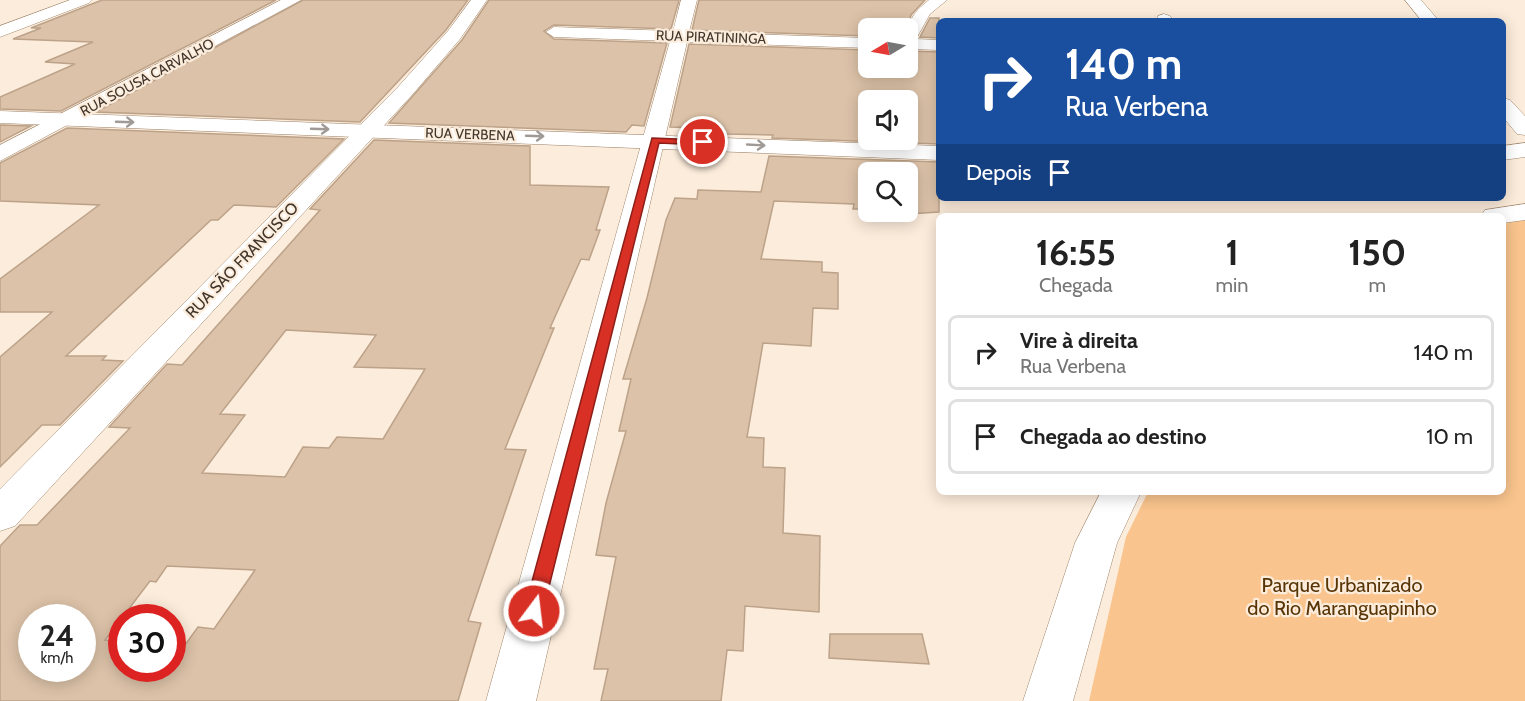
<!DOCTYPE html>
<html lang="pt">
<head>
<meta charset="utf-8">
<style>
	:root { --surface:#fff; --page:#f6f6f6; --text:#222; --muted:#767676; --line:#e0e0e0 }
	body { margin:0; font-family:Cabin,sans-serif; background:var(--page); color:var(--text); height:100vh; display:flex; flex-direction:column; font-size:22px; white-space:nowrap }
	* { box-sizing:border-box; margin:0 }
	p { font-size:20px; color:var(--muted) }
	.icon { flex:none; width:33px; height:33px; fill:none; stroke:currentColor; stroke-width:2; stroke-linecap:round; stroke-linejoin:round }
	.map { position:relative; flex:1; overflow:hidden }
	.panel { position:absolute; left:936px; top:213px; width:570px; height:282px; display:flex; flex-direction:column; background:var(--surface); border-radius:9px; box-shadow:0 3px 15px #0003 }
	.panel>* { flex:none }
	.guide { position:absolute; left:936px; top:18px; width:570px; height:183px; border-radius:9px; box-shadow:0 3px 15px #0003; background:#1a4fa0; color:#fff; overflow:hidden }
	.needle { width:39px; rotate:260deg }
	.tools { position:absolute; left:858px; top:18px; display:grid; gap:12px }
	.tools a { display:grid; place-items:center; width:60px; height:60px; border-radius:9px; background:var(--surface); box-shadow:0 3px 15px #0003; font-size:30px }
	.speed { position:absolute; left:18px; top:604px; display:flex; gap:12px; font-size:30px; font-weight:700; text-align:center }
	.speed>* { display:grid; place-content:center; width:78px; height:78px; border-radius:50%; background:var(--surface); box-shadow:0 3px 15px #0003; line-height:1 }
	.speed small { font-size:15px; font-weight:400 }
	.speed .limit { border:9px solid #d22; background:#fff; color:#111 }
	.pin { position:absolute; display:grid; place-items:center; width:51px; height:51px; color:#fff; margin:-26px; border:3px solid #fff; border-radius:50%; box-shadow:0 2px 6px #0007 }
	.me { position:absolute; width:66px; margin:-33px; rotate:15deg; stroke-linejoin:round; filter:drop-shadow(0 0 4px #0008) }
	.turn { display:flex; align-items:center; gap:21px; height:126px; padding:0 30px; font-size:27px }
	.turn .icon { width:78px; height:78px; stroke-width:2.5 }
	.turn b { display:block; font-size:42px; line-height:51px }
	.then { display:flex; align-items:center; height:57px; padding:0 30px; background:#0003; gap:12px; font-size:22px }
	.eta { display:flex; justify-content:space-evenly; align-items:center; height:102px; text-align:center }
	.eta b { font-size:36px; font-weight:700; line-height:42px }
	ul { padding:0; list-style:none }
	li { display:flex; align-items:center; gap:18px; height:75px; margin:0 12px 9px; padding:0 18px; border:3px solid var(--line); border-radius:9px }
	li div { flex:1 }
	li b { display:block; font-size:22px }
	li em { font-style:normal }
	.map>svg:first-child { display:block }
</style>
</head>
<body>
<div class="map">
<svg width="1525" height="701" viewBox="0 0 1525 701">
	<rect width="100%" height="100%" fill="#fcecdb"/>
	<!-- green -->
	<path fill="#f9c48d" d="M1525,220V701H1089L1126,537L1148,492H1503V223Z"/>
	<!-- building -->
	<path fill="#dcc2a8" stroke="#bca289" stroke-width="1.5" fill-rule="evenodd" d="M102,0H276L61,111L0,109V97L75,64L45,62L93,42L13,39L41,28H31Z
		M303,0H468L446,30L360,122L96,112Z
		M489,0H679L671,29L554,25L544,31L554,39L667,43L644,126L632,125L626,132L389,123L462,40Z
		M699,0H925L911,15L907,28H868V36L692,30Z
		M930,18H939V38L920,37Z
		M689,44L868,50V68H908V51L939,52V144L772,138L773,135L725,134L699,128L670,127ZM868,100H908V140H868Z
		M0,125L31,126L0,142Z
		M67,128L344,139L276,207L234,205L218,220H211L66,356H106L102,360L123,361L60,425H42L0,467V357L52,312H0V279L99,205L0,201V163Z
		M374,140L530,146V185L609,187L596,230H600L589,260L581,259L550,328H554L505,449L526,450L468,621L481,623L458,701H0V546L20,525H37L130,428L109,427L167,364L182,365L320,210L310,209ZM286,330L376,335L354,367L425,369L383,439L337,437L329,448L303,447L285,477L202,473L245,415L220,414ZM167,566L255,570L214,629L198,627L185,645L172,644V669H122V641L105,640L150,581L156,582ZM32,618H82V669H32Z
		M769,156L939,162V212L908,214V172H868V209H853L854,204L774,201L761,259L822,262V272L838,273V309L813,308L811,346L763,343L747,437L764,438L763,467L785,468L783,533L820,536L819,612L745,606L743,651L727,650L721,701H601L608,669H594L616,557L596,555L606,503L626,431H619L631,379H623L647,298L666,220L675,198L697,199L698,190L761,192Z
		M830,634H922L929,664L829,658Z"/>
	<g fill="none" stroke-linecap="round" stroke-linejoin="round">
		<defs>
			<path id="minor" d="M70,0H92L89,3L0,37V26Z
				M281,0H301L0,161V145Z
				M471,0H487L460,39L412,95L15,526L0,531V489L398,87L448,31Z
				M681,0H697L689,32L868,38V48L687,42L536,701H486L670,41L554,37L546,32L554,27L673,31Z
				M929,0H947L930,14L916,39L939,40V50L908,49C908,25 908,16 929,0Z
				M1405,0H1421L1439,21H1422Z
				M1164,14L1170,16L1173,21H1157L1158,16Z
				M1503,98L1510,100L1525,116V135L1517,134L1503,117Z"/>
			<path id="secondary" d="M1525,204V220L1503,223V216H1481L1485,210Z
				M1101,492H1141L1117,543L1073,701H1023L1075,543Z"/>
			<path id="primary" d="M0,111L939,146V160L0,123Z
				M1525,143V157L1503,160V146Z"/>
		</defs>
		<!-- minor casing -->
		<use href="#minor" stroke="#9f876e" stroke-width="1"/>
		<!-- secondary casing -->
		<use href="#secondary" stroke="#9f876e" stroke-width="1"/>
		<!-- primary casing -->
		<use href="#primary" stroke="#9f876e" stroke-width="1"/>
		<!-- minor -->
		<use href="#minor" fill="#fff" fill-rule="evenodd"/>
		<!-- secondary -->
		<use href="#secondary" fill="#fff" fill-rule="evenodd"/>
		<!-- primary -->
		<use href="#primary" fill="#fff" fill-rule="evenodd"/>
	</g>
	<!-- one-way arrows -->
	<defs><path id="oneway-shaft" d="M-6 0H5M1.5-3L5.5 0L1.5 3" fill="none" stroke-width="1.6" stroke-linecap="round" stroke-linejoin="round" transform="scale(1.5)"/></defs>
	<g stroke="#a09a96">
		<use href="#oneway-shaft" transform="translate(125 122) rotate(2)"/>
		<use href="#oneway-shaft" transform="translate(320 129) rotate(2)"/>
		<use href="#oneway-shaft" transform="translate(535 136) rotate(2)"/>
		<use href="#oneway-shaft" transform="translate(756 145) rotate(3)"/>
	</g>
	<!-- route -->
	<path fill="#d93025" stroke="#8d1f18" stroke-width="1.5" d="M652,138L703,140L707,142L703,145L659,143L543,611L540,617L534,620L527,617L524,611Z"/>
	<g text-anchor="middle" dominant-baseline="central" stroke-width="4.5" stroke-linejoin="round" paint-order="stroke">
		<!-- far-street labels -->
		<g font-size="14" fill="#41362c" stroke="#fcecdb">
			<text transform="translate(711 37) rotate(2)">RUA PIRATININGA</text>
			<text transform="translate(147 77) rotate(-28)">RUA SOUSA CARVALHO</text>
			<text transform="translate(470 134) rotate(2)">RUA VERBENA</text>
		</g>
		<!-- street labels -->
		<g font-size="16" fill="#41362c" stroke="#fcecdb">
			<text transform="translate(242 260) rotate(-46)">RUA SÃO FRANCISCO</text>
		</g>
		<!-- near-park labels -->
		<g font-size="20" fill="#583506" stroke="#fcecdb">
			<text x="1342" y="585">Parque Urbanizado<tspan x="1342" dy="23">do Rio Maranguapinho</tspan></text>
		</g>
	</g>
</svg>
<div class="tools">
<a><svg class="needle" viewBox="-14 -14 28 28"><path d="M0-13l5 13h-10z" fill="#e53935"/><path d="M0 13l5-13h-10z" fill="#767676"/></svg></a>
<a><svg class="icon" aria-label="sound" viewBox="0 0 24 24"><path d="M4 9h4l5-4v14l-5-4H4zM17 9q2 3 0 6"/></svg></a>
<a><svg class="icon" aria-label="search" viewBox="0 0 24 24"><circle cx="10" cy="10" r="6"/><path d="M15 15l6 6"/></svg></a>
</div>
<div class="speed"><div>24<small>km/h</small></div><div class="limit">30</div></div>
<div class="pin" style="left:703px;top:142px;background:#d93025"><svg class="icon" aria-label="arrive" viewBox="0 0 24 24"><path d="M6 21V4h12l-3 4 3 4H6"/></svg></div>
<svg class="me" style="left:534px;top:611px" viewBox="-20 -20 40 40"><circle r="17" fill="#d93025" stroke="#fff" stroke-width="3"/><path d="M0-11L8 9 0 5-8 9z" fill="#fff"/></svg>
<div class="guide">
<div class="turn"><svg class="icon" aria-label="right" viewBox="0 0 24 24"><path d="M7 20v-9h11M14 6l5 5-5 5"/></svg><div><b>140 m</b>Rua Verbena</div></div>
<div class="then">Depois<svg class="icon" aria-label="arrive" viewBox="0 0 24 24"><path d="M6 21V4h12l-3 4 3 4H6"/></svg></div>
</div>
<section class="panel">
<div class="eta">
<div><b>16:55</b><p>Chegada</p></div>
<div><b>1</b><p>min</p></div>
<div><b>150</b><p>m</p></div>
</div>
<ul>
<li><svg class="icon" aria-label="right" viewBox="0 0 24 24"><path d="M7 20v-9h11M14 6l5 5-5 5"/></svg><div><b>Vire à direita</b><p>Rua Verbena</p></div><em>140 m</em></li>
<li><svg class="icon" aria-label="arrive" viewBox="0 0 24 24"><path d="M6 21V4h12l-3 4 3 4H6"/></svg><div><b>Chegada ao destino</b></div><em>10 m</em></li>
</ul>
</section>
</div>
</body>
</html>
